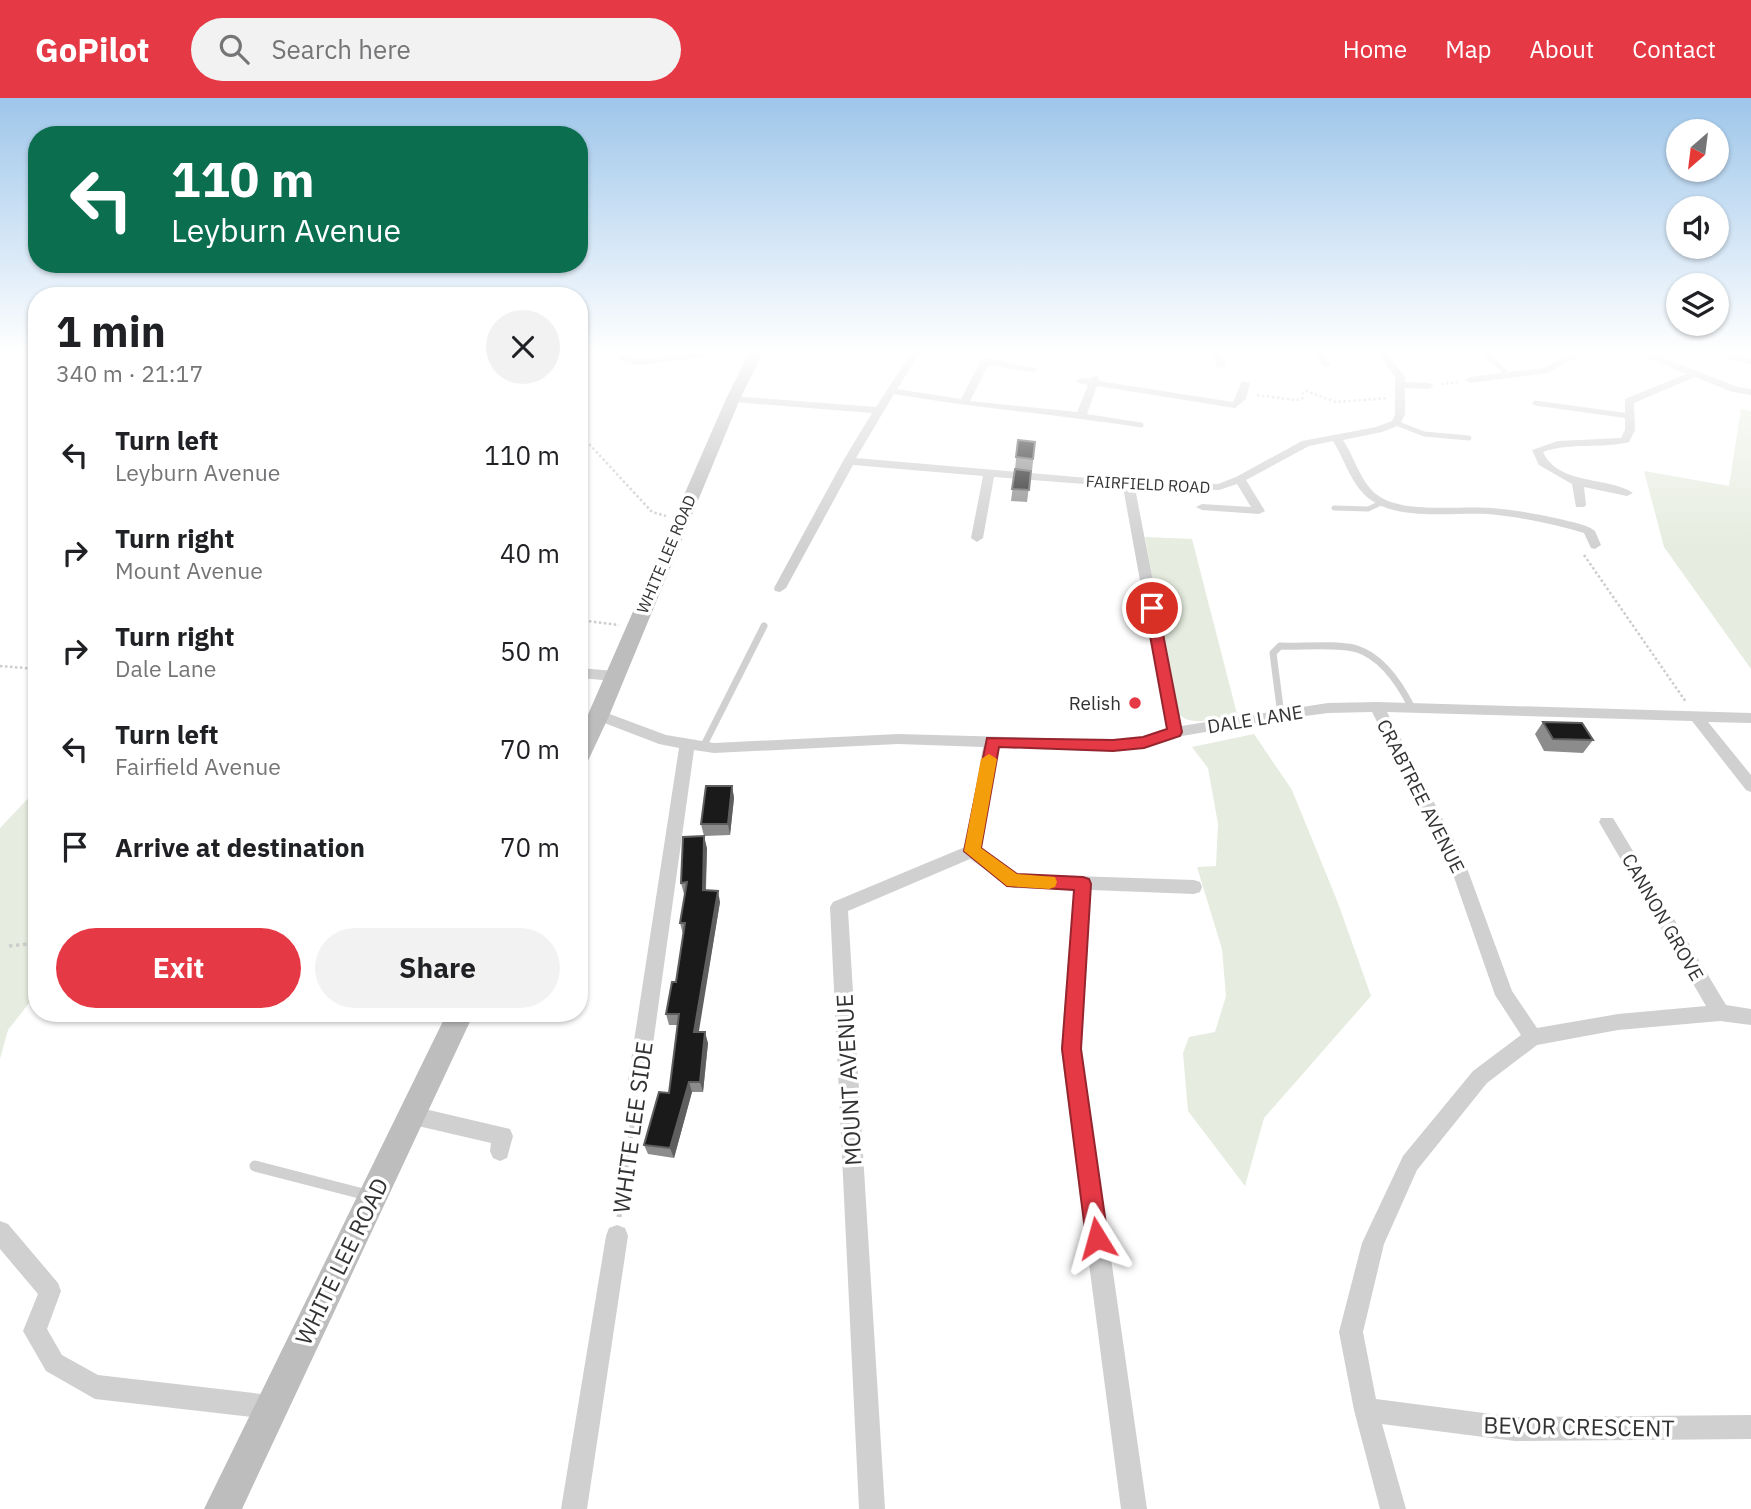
<!DOCTYPE html>
<html lang="en">
<head>
<meta charset="utf-8">
<style>
	:root { --surface:#fff; --page:#f2f2f2; --text:#202124; --muted:#757577; --accent:#e63946 }
	body { margin:0; font-family:"IBM Plex Sans",sans-serif; background:var(--page); color:var(--text); height:100vh; display:flex; flex-direction:column; font-size:26px; white-space:nowrap }
	* { box-sizing:border-box; margin:0 }
	p { font-size:23px; color:var(--muted) }
	.icon { flex:none; width:38px; height:38px; fill:none; stroke:currentColor; stroke-width:2; stroke-linecap:round; stroke-linejoin:round }
	.map { position:relative; flex:1; overflow:hidden }
	.side { position:absolute; left:28px; top:189px; width:560px; height:735px; display:flex; flex-direction:column; background:var(--surface); border-radius:28px; box-shadow:0 2px 5px #0004 }
	.side>* { flex:none }
	.top-card { position:absolute; left:28px; top:28px; width:560px; height:147px; border-radius:28px; box-shadow:0 2px 5px #0004; background:#0b6e4f; color:#fff; overflow:hidden }
	.needle { width:46px; rotate:208deg }
	.controls { position:absolute; left:1666px; top:21px; display:grid; gap:14px }
	.controls a { display:grid; place-items:center; width:63px; height:63px; border-radius:50%; background:var(--surface); box-shadow:0 2px 5px #0004; font-size:35px }
	.pin { position:absolute; display:grid; place-items:center; width:60px; height:60px; color:#fff; margin:-30px; border:4px solid #fff; border-radius:50%; box-shadow:0 2px 7px #0007 }
	.me { position:absolute; width:77px; margin:-38px; rotate:352deg; stroke-linejoin:round; filter:drop-shadow(0 0 5px #0008) }
	.turn { display:flex; align-items:center; gap:24px; height:147px; padding:0 28px; font-size:32px }
	.turn .icon { width:91px; height:91px; stroke-width:2.5 }
	.turn b { display:block; font-size:49px; line-height:60px }
	.round { display:grid; place-items:center; flex:none; width:74px; height:74px; border-radius:37px; background:var(--page) }
	.head { display:flex; align-items:center; justify-content:space-between; height:119px; padding:0 28px }
	h1 { font-size:42px; font-weight:800; line-height:52px }
	.action { display:flex; gap:14px; margin-top:auto; padding:14px 28px }
	.action a { flex:1; height:80px; border-radius:42px; background:var(--accent); color:#fff; font-size:28px; font-weight:800; line-height:80px; text-align:center }
	.action a+a { background:var(--page); color:var(--text) }
	ul { padding:0; list-style:none }
	li { display:flex; align-items:center; gap:21px; height:98px; padding:0 28px }
	li div { flex:1 }
	li b { display:block; font-size:26px }
	li em { font-style:normal }
	header { display:flex; align-items:center; gap:42px; box-sizing:border-box; height:98px; padding:0 35px; background:var(--accent); color:#fff }
	header strong { font-size:33px }
	nav { display:flex; gap:38px; margin-inline-start:auto; font-size:24px }
	.search { width:490px; height:63px; background:var(--page); display:flex; align-items:center; gap:18px; box-sizing:border-box; padding:0 24px; border-radius:38px; color:var(--muted); font-size:26px }
	.map>svg:first-child { display:block }
</style>
</head>
<body>
<header>
<strong>GoPilot</strong>
<div class="search"><svg class="icon" aria-label="search" viewBox="0 0 24 24"><circle cx="10" cy="10" r="6"/><path d="M15 15l6 6"/></svg>Search here</div>
<nav><a>Home</a><a>Map</a><a>About</a><a>Contact</a></nav>
</header>
<div class="map">
<svg width="1751" height="1411" viewBox="0 0 1751 1411">
	<rect width="100%" height="100%" fill="#fff"/>
	<!-- green -->
	<path fill="#e6ecdf" d="M1741,311L1751,313V571L1664,449L1644,373L1729,388Z
		M1145,439L1192,441L1237,616C1217,619 1190,632 1176,613Z
		M1254,636L1292,692L1338,805L1371,898L1264,1020L1245,1088L1188,1013L1183,955L1189,939L1215,934L1226,898L1222,851L1197,769L1216,768L1218,726L1208,670L1192,649Z
		M37,691V895L8,932L0,961V730Z"/>
	<g fill="none" stroke-linecap="round" stroke-linejoin="round">
		<!-- path-far2 -->
		<path stroke="#cdcdcd" stroke-width="2.5" stroke-dasharray="2.5 2.5" stroke-linecap="butt" d="M1441,286L1458,284
			M1257,297L1296,302L1302,301L1303,294L1306,293L1336,304L1388,300
			M579,335L652,414L666,418
			M1584,457L1686,604
			M579,522L619,527
			M0,568L37,571"/>
		<!-- path-far1 -->
		<path stroke="#cdcdcd" stroke-width="3.5" stroke-dasharray="3.5 3.5" stroke-linecap="butt" d="M9,848L37,845
			M635,1008L636,998"/>
		<!-- path -->
		<path stroke="#cdcdcd" stroke-width="5" stroke-dasharray="5 5" stroke-linecap="butt" d="M619,1119L635,1006"/>
		<!-- lane-far2 -->
		<path stroke="#d0d0d0" stroke-width="5" d="M1485,255L1509,278
			M1535,305L1629,318
			M1102,321L1141,327
			M1396,325L1424,336L1469,340
			M1334,410L1368,411L1383,404"/>
		<!-- lane-far1 -->
		<path stroke="#d0d0d0" stroke-width="7" d="M1281,617L1273,555L1280,548C1301,549 1338,545 1357,551C1382,559 1401,588 1412,610
			M703,649L764,528"/>
		<!-- lane -->
		<path stroke="#d0d0d0" stroke-width="11" d="M255,1068L367,1097"/>
		<!-- street -->
		<path fill="#d0d0d0" fill-rule="evenodd" d="M613,255C623,255 629,260 639,261L700,255H739L639,267L623,264Z
			M911,255H920L897,291L961,301L981,262L986,259L1038,271L1033,274L988,267L970,303L1077,314L1088,287L1078,285L1076,283L1081,280L1090,281L1095,278L1098,279L1099,283L1233,304L1242,283L1250,285L1246,301L1235,310L1097,288L1087,316L1106,319L1107,321L1102,324C1033,314 963,308 894,296L856,360L1146,385L1218,386L1236,379L1302,343L1376,329L1392,323L1395,316V279L1378,255H1387L1405,279V284L1429,285L1434,288L1429,291L1405,290V316L1400,327L1382,334L1343,342C1354,358 1360,383 1376,396C1402,417 1460,407 1492,410C1515,412 1538,416 1560,421C1571,424 1586,426 1595,433L1601,447L1595,451L1591,450L1584,435C1553,426 1521,419 1488,416C1454,414 1400,423 1371,402C1352,389 1345,362 1333,343L1309,348L1246,382L1265,413L1259,416L1202,412L1196,409L1202,406L1251,409L1237,386L1219,392L1135,390L1181,628L1328,605L1377,604L1751,615V625L1708,624L1751,677V694L1746,692L1692,623L1387,614L1464,762L1512,893L1537,930L1618,916L1706,908L1599,724L1601,720H1613L1726,907L1751,911V927L1720,923L1618,932L1537,947L1487,985L1417,1072L1384,1146L1363,1234L1376,1301L1515,1319L1751,1317V1341L1515,1343L1382,1326L1406,1411H1380L1354,1312L1339,1234L1362,1145L1403,1058L1473,973L1521,937L1495,897L1448,762L1372,614L1328,615L1283,621L1176,639L1144,649L1113,652L998,649L981,750L1016,776L1194,782L1200,784L1202,789L1200,794L1194,796L1091,792L1081,951L1147,1411H1121L1061,951L1074,792L1013,790L970,761L848,813L885,1411H859L830,809L833,804L965,749L983,649L898,646L714,655L694,652L648,982L645,989L638,991L631,989L628,982L679,650L659,646L594,621L592,617L599,612L666,637L714,645L898,636L1113,642L1143,639L1167,631L1123,389L994,379L983,440L977,444L971,440L983,378L853,367L786,490L780,494L775,493L774,490L843,363L872,315L733,304L728,301L733,298L876,309Z
			M1210,255H1220L1226,267L1224,269H1218Z
			M1313,255H1322L1331,267L1329,269H1323Z
			M1573,255H1585L1548,275L1470,285L1465,282L1470,279L1543,270Z
			M1637,255H1651L1738,289L1751,291V297L1732,294L1695,279L1634,305L1635,332L1629,344C1601,351 1570,344 1543,354C1559,388 1608,378 1633,395L1627,398L1584,389L1586,407L1584,409H1576L1572,386L1539,367L1532,352L1558,343L1621,340L1625,332V301L1686,276Z
			M1713,255H1729L1751,261V267Z
			M579,570L615,573L622,578L615,583L579,580Z
			M412,1008L510,1031L513,1038L507,1060L500,1063L493,1060L490,1053L491,1045L405,1025L402,1018L405,1011Z
			M0,1123L8,1126L58,1185L61,1193L47,1231L62,1257L98,1277L270,1297L279,1300L282,1309L279,1318L270,1321L95,1301L46,1273L23,1233L38,1196L0,1151Z
			M617,1127L625,1130L628,1138L587,1411H561L606,1138L609,1130Z"/>
		<!-- secondary -->
		<path fill="#bdbdbd" fill-rule="evenodd" d="M749,255H763L740,301L609,618L587,665L579,667V637L726,301Z
			M447,915H474L242,1411H204Z"/>
	</g>
	<!-- wall -->
	<path fill="#8c8c8c" d="M1018,342L1035,344L1032,373L1015,371Z
		M1015,371L1031,373L1027,404L1011,403Z
		M1543,624L1593,642L1583,655L1544,653L1535,636Z
		M732,688L734,700L730,737L704,738L701,726Z
		M707,750L706,793L720,804L698,934L708,945L703,994H692L674,1060L648,1056L644,1047L669,995L677,927H669L666,916L676,884L683,836L680,825L685,796H684L681,785Z"/>
	<!-- shaded-wall -->
	<path fill="#5f5f5f" d="M732,688L734,700L730,737L728,726Z
		M704,738L707,750L705,804L703,792Z
		M718,793L720,804L697,945L694,934Z
		M705,934L708,945L703,994L700,984Z
		M689,984L692,994L674,1060L670,1050Z"/>
	<!-- building -->
	<path fill="#1a1a1a" stroke="#5f5f5f" stroke-width="2" d="M1018,342L1035,344L1033,361L1016,359Z
		M1015,371L1031,373L1029,392L1012,391Z
		M1543,624L1582,625L1593,642L1553,641Z
		M706,688H732L728,726H701Z
		M704,738L703,792L718,793L694,934H705L700,984H689L670,1050L644,1047L659,994L669,995L679,916H666L672,884H676L685,825H680L687,784L681,785L683,739Z"/>
	<!-- sky -->
	<linearGradient id="sky" x2="0" y2="1"><stop stop-color="#9ec6ea"/><stop offset="0.56" stop-color="#fff"/><stop offset="1" stop-color="#fff" stop-opacity="0"/></linearGradient>
	<rect width="1751" height="453" fill="url(#sky)"/>
	<!-- route -->
	<path fill="#e63946" stroke="#96252e" stroke-width="2" d="M1152,506L1158,510L1182,634L1180,638L1144,650L1113,653L999,649L981,750L1017,776L1083,779L1089,781L1091,786L1081,951L1108,1140L1105,1148L1097,1152L1090,1148L1086,1140L1062,951L1074,792L1007,788L964,753L987,640L1113,642L1143,639L1167,631L1145,510Z"/>
	<!-- slow -->
	<path fill="#f59e0b" d="M989,656L997,661L981,750L1017,776L1055,779L1057,784L1055,789L1049,791L1007,788L964,753L981,661Z"/>
	<!-- markers -->
	<circle fill="#e63946" stroke="#fff" stroke-width="2.5" cx="1135" cy="605" r="7"/>
	<g text-anchor="middle" dominant-baseline="central" stroke-width="7" stroke-linejoin="round" paint-order="stroke">
		<!-- far-street labels -->
		<g font-size="16" fill="#333" stroke="#fff">
			<text transform="translate(1148 386) rotate(3)">FAIRFIELD ROAD</text>
			<text transform="translate(666 456) rotate(-67)">WHITE LEE ROAD</text>
		</g>
		<!-- poi labels -->
		<g font-size="19" fill="#333" stroke="#fff" text-anchor="end">
			<text x="1121" y="605">Relish</text>
		</g>
		<!-- street labels -->
		<g font-size="19" fill="#333" stroke="#fff">
			<text transform="translate(1255 621) rotate(-9)">DALE LANE</text>
			<text transform="translate(1421 698) rotate(63)">CRABTREE AVENUE</text>
			<text transform="translate(1663 819) rotate(60)">CANNON GROVE</text>
		</g>
		<!-- near-street labels -->
		<g font-size="23" fill="#333" stroke="#fff">
			<text transform="translate(848 982) rotate(-93)">MOUNT AVENUE</text>
			<text transform="translate(632 1029) rotate(-82)">WHITE LEE SIDE</text>
			<text transform="translate(341 1163) rotate(-64)">WHITE LEE ROAD</text>
			<text transform="translate(1579 1328) rotate(1)">BEVOR CRESCENT</text>
		</g>
	</g>
</svg>
<div class="controls">
<a><svg class="needle" viewBox="-14 -14 28 28"><path d="M0-13l5 13h-10z" fill="#e53935"/><path d="M0 13l5-13h-10z" fill="#757577"/></svg></a>
<a><svg class="icon" aria-label="sound" viewBox="0 0 24 24"><path d="M4 9h4l5-4v14l-5-4H4zM17 9q2 3 0 6"/></svg></a>
<a><svg class="icon" aria-label="layers" viewBox="0 0 24 24"><path d="M12 4l9 5-9 5-9-5zM3 14l9 5 9-5"/></svg></a>
</div>
<div class="pin" style="left:1152px;top:510px;background:#d93025"><svg class="icon" aria-label="arrive" viewBox="0 0 24 24"><path d="M6 21V4h12l-3 4 3 4H6"/></svg></div>
<svg class="me" style="left:1097px;top:1140px" viewBox="-20 -20 40 40"><path d="M0-17L14 15 0 8-14 15z" fill="#e63946" stroke="#fff" stroke-width="4"/></svg>
<div class="top-card">
<div class="turn"><svg class="icon" aria-label="left" viewBox="0 0 24 24"><path d="M17 20v-9H6M10 6l-5 5 5 5"/></svg><div><b>110 m</b>Leyburn Avenue</div></div>
</div>
<section class="side">
<div class="head"><div><h1>1 min</h1><p>340 m · 21:17</p></div><a class="round"><svg class="icon" aria-label="close" viewBox="0 0 24 24"><path d="M6 6l12 12M18 6L6 18"/></svg></a></div>
<ul>
<li><svg class="icon" aria-label="left" viewBox="0 0 24 24"><path d="M17 20v-9H6M10 6l-5 5 5 5"/></svg><div><b>Turn left</b><p>Leyburn Avenue</p></div><em>110 m</em></li>
<li><svg class="icon" aria-label="right" viewBox="0 0 24 24"><path d="M7 20v-9h11M14 6l5 5-5 5"/></svg><div><b>Turn right</b><p>Mount Avenue</p></div><em>40 m</em></li>
<li><svg class="icon" aria-label="right" viewBox="0 0 24 24"><path d="M7 20v-9h11M14 6l5 5-5 5"/></svg><div><b>Turn right</b><p>Dale Lane</p></div><em>50 m</em></li>
<li><svg class="icon" aria-label="left" viewBox="0 0 24 24"><path d="M17 20v-9H6M10 6l-5 5 5 5"/></svg><div><b>Turn left</b><p>Fairfield Avenue</p></div><em>70 m</em></li>
<li><svg class="icon" aria-label="arrive" viewBox="0 0 24 24"><path d="M6 21V4h12l-3 4 3 4H6"/></svg><div><b>Arrive at destination</b></div><em>70 m</em></li>
</ul>
<div class="action"><a>Exit</a><a>Share</a></div>
</section>
</div>
</body>
</html>
